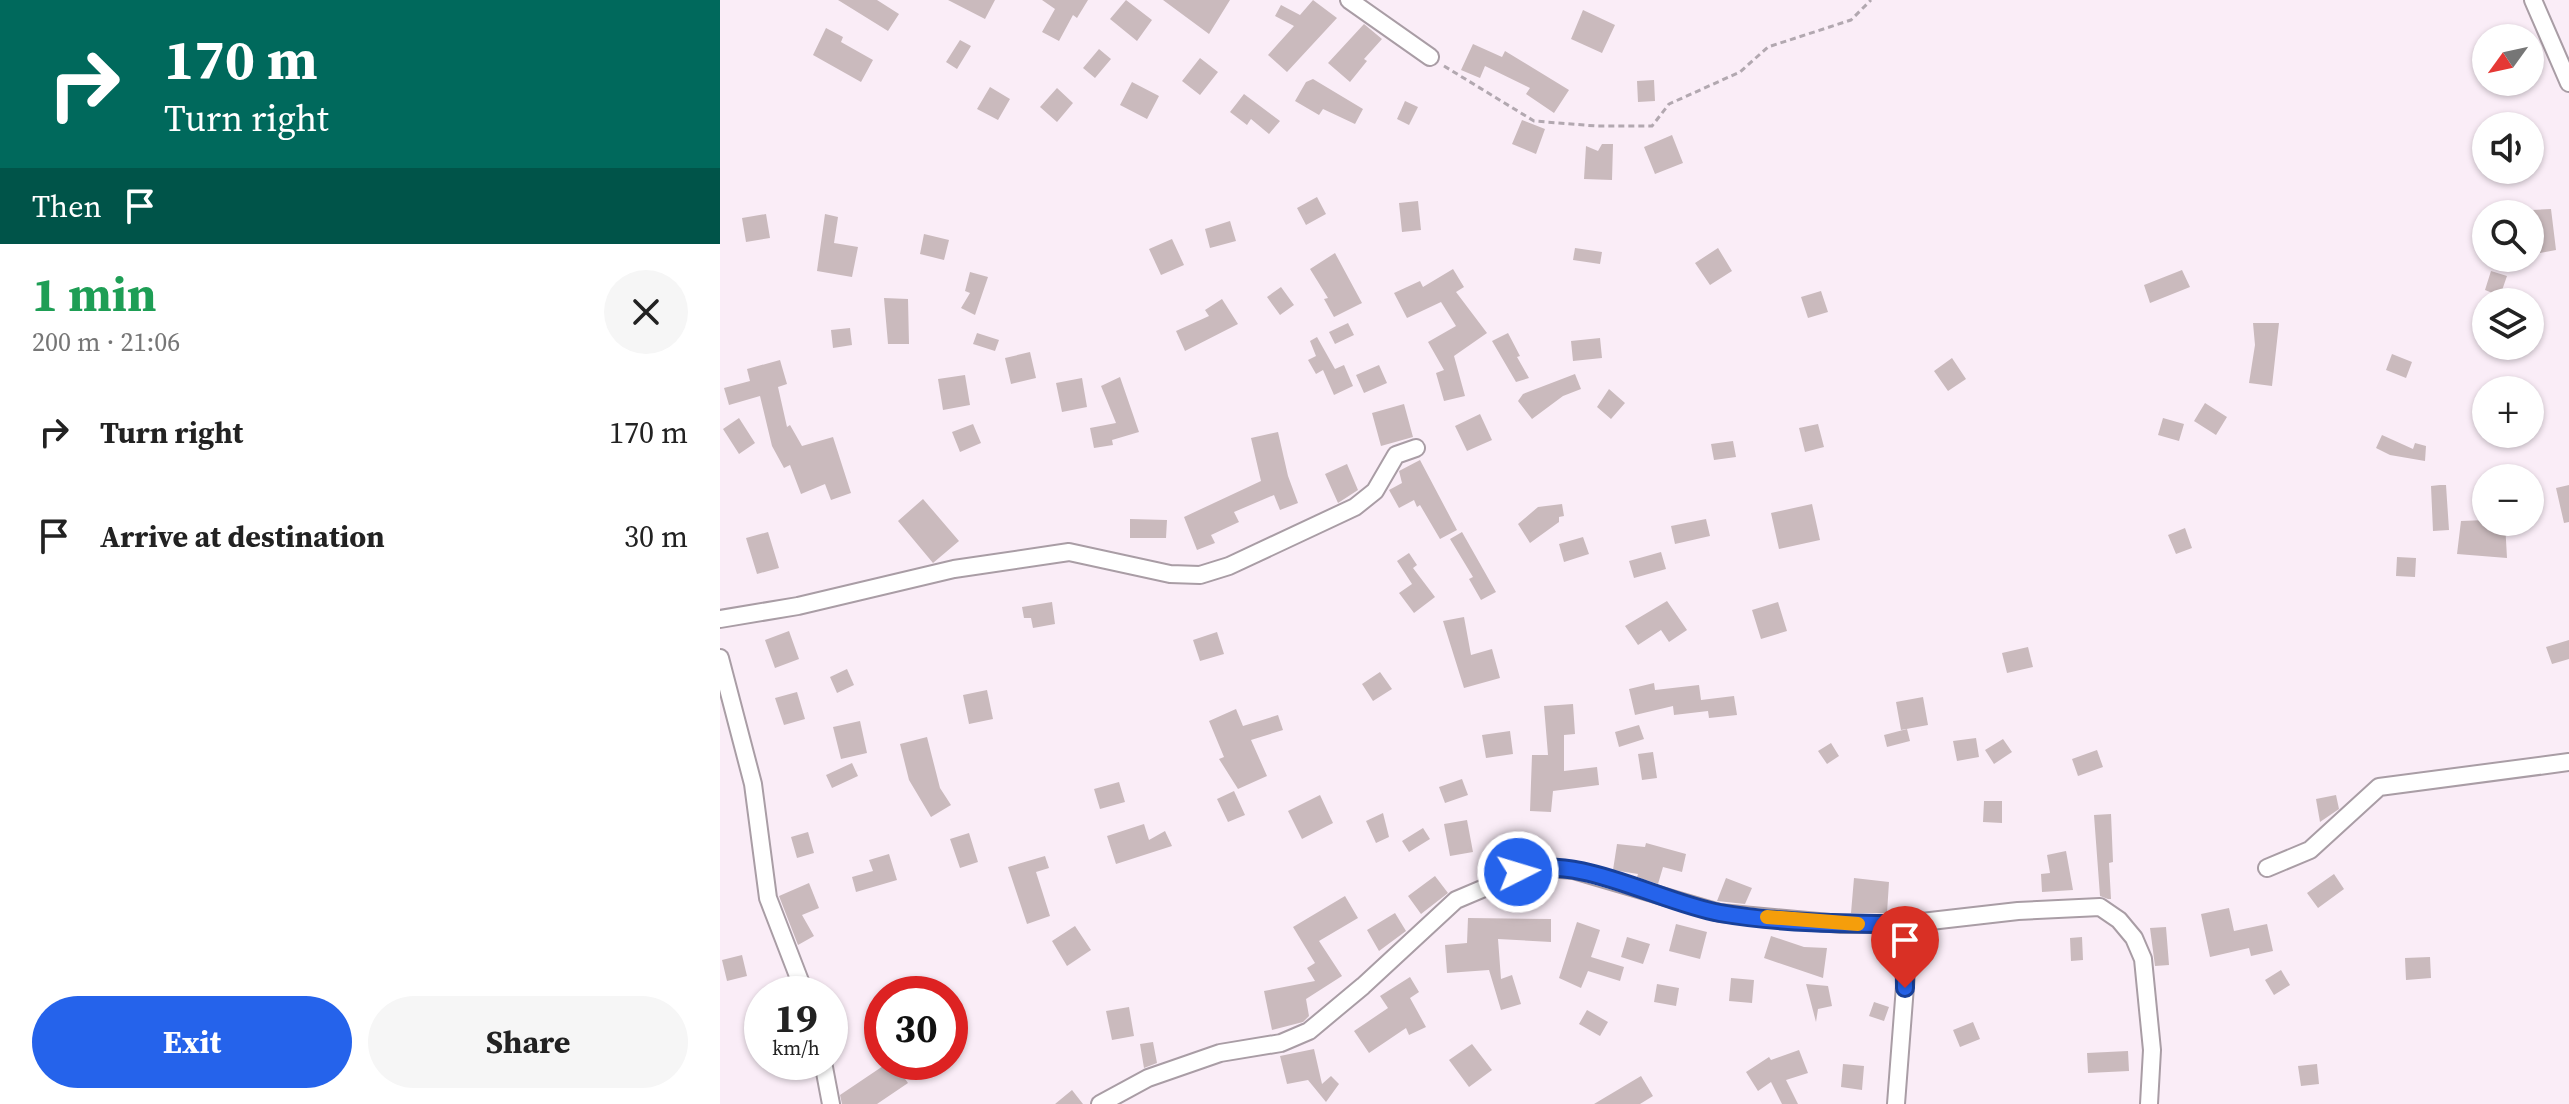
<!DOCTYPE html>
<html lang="en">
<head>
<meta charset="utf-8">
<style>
	:root { --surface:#fff; --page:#f6f6f6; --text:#222; --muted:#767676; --accent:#2563eb }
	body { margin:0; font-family:"Source Serif 4",serif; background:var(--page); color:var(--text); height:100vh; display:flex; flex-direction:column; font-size:30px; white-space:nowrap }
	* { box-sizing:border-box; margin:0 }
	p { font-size:26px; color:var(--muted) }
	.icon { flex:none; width:44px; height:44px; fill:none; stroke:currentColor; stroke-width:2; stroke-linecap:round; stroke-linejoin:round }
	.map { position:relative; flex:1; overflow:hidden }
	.sheet { display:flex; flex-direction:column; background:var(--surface); width:720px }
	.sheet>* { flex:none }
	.guide { background:#00695c; color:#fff; overflow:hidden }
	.needle { width:52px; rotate:237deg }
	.tools { position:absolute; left:1752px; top:24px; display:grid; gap:16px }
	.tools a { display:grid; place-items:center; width:72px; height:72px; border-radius:50%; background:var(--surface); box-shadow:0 2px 6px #0004; font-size:40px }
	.speed { position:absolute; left:24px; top:976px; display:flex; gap:16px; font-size:40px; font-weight:700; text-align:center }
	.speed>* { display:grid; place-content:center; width:104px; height:104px; border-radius:50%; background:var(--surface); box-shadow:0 2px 6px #0004; line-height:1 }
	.speed small { font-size:20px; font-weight:400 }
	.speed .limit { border:12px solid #d22; background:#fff; color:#111 }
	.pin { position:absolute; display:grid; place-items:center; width:68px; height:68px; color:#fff; margin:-82px -34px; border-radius:50% 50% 50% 0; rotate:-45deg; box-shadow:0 0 8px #0007 }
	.pin .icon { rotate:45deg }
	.me { position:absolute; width:88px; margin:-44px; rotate:85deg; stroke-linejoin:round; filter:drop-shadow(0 0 6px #0008) }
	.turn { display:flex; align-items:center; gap:28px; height:168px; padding:0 32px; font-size:36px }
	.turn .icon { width:104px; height:104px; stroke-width:2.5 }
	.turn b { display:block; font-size:56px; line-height:68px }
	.then { display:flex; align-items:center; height:76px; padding:0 32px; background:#0003; gap:16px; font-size:30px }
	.round { display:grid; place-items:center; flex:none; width:84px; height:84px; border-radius:42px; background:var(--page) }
	.summary { display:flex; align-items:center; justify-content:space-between; height:136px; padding:0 32px }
	h1 { font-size:48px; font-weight:700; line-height:60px; color:#1e9e55 }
	.action { display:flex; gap:16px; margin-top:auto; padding:16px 32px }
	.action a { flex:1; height:92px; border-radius:48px; background:var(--accent); color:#fff; font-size:32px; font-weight:700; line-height:92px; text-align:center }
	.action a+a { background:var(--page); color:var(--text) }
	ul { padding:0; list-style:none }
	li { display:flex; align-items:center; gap:24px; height:104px; padding:0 32px }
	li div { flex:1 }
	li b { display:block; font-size:30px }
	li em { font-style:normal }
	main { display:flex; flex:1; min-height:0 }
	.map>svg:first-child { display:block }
</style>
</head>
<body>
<main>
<section class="sheet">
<div class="guide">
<div class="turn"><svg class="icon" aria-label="right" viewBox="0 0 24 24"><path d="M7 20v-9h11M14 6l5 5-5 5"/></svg><div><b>170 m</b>Turn right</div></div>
<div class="then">Then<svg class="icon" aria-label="arrive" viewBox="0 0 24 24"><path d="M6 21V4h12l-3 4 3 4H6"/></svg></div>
</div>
<div class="summary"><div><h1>1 min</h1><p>200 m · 21:06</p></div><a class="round"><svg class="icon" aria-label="close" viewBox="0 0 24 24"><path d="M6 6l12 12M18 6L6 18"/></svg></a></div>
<ul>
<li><svg class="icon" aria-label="right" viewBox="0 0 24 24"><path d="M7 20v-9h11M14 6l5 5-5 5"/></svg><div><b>Turn right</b></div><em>170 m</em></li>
<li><svg class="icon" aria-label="arrive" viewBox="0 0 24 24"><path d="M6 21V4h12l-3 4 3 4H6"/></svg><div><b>Arrive at destination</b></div><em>30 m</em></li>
</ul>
<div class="action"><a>Exit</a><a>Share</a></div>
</section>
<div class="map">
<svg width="1849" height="1104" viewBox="0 0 1849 1104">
	<rect width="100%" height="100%" fill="#faedf7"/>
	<!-- building -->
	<path fill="#cababd" d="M118,0H157L179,14L168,31Z
		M228,0H275L265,19Z
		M322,0H368L357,18L353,15L339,41L322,32L335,9Z
		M406,0L432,20L417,41L390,19Z
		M443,0H510L489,34Z
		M593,0L617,18L567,72L548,55L574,26L555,16L561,5L580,15Z
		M863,10L895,25L882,53L851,39Z
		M644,24L662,39L644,59L647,61L630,82L608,63Z
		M106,28L123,37L121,42L153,60L141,82L93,55Z
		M240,40L251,46L237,69L226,62Z
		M753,44L782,57L785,51L849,90L834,113L806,94L810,88L765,66L760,78L741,70Z
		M379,49L391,59L375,78L363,68Z
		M480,58L498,72L480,95L462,81Z
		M593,79L643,109L635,124L603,109L599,115L575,101L586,82Z
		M934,80L935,101L918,102L917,81Z
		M412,82L439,96L427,119L400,105Z
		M270,87L290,99L278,120L257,109Z
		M337,88L353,103L337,122L320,107Z
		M524,94L560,121L549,134L531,119L527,125L510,112Z
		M685,101L698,107L689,125L677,119Z
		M802,120L825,129L816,154L792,144Z
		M952,135L963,163L935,174L924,147Z
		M882,144H893L892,180L864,179L866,146L878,151Z
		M597,197L606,214L586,225L577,208Z
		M698,201L701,230L682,232L679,203Z
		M1831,209L1836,250L1820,253L1812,210Z
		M46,214L50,238L26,242L22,218Z
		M105,214L118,217L114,243L138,247L132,277L97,271Z
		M510,221L516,241L490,248L485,229Z
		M204,234L229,240L224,260L200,254Z
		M452,239L464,265L441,275L429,249Z
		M855,248L882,252L880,264L853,260Z
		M998,248L1012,271L990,285L975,263Z
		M615,253L642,303L614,317L604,299L608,298L590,269Z
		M733,269L744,287L736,292L767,333L734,356L745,396L724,401L716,373L724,370L708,342L736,326L721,302L687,318L674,293L700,281L703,287Z
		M1462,270L1470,287L1430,303L1424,285Z
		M1771,271L1787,276L1780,296L1765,290Z
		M250,272L268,277L255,315L241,308L250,293L245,291Z
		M561,287L574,305L560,315L547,297Z
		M1101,291L1108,312L1088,318L1081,297Z
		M164,298L188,299L189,344H168Z
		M502,299L518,324L465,351L456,331L489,316L485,310Z
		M628,323L634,335L615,344L609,332Z
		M1533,323H1559L1552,386L1529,383L1535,345Z
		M130,328L132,345L113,348L111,330Z
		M257,333L279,340L275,351L253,344Z
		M788,333L800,356L797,357L809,378L796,382L772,341Z
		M597,337L615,369L624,365L633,386L614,395L603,370L596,374L588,360L596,356L590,341Z
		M880,338L882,358L853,361L851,341Z
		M310,352L316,378L291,384L285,358Z
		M1672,354L1692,362L1686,378L1666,370Z
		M1232,358L1246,379L1228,391L1214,371Z
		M60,360L67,384L58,387L67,427L70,425L82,446L113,437L131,493L111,500L105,484L81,494L70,465L64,468L52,446L40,396L9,405L4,388L30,381L27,369Z
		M659,365L667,383L644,393L636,375Z
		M855,374L861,389L843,396L812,419L798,401L803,394Z
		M245,375L250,405L223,410L218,379Z
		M400,377L419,432L392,440L393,445L374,448L370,428L396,423L381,386Z
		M362,378L367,407L342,412L336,383Z
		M889,389L905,403L891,419L877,407Z
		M1485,403L1507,417L1496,435L1474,421Z
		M684,404L693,437L661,446L652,413Z
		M760,414L772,440L747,451L735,426Z
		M19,418L35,443L19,454L3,429Z
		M1443,418L1464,424L1459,441L1438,435Z
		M253,424L261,443L240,452L232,432Z
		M1098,424L1104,447L1085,452L1079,428Z
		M558,432L568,476L578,503L560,510L554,495L514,512L519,522L491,535L495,543L477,550L464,517L541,481L531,438Z
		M1662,435L1693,449L1695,443L1706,446L1705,461L1670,455L1656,448Z
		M1013,441L1016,457L994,460L991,444Z
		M700,460L737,530L720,539L700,505L697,507L694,500L679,508L669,490L682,483L679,471Z
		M627,464L638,490L618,503L605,474Z
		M1720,485H1726L1729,530L1713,531L1711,486Z
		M1849,485V522L1844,523L1836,488Z
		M203,499L239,541L213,563L178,521Z
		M842,504L844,516L839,517V522L810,543L798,524L818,507Z
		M1092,504L1100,540L1059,549L1051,513Z
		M410,519L447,520L446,538H410Z
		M986,519L990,536L955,544L951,526Z
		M1766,520L1785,522L1787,558L1737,554L1741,521Z
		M1465,528L1472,548L1456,554L1448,535Z
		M48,532L59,568L37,574L26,538Z
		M742,532L776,592L761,600L749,579L753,577L730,539Z
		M863,537L869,554L844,562L839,544Z
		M941,552L946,569L914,578L909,561Z
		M689,553L697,565L693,568L715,597L694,613L679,593L692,584L677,561Z
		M1677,557L1696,558L1695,577L1676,576Z
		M947,601L967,630L949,642L941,630L918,645L905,626Z
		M332,602L335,624L313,628L311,618H304L302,607Z
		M1058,602L1067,631L1041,639L1032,610Z
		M744,617L751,655L772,649L780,678L744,688L723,621Z
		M69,631L79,659L55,668L45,640Z
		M497,632L504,654L480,661L473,640Z
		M1849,640V659L1832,664L1826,647Z
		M1308,647L1313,667L1287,673L1282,653Z
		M127,669L134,685L117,693L110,677Z
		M660,672L672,689L653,701L642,684Z
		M934,683L935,690L979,685L981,700L1014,696L1017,715L989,718L988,711L954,715L953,706L915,715L909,689Z
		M267,690L273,719L249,724L243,695Z
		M77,692L85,719L64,725L55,698Z
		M1203,697L1208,725L1181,730L1176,702Z
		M853,704L855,734L844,735V771L877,767L879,785L833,791L831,812L810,811L812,755H828L824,706Z
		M516,709L523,726L558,715L563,730L531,740L547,776L518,789L499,759L504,757L489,721Z
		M140,721L147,753L121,759L113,727Z
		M919,725L924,739L899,747L895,732Z
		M1187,729L1190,741L1167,747L1164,735Z
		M790,731L793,754L766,758L762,735Z
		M207,737L220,788L231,805L211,817L189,780L180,744Z
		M1256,738L1259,757L1237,761L1233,741Z
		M1283,739L1292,752L1274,764L1265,750Z
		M1111,743L1119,756L1107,764L1098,751Z
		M1377,750L1383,767L1358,776L1352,759Z
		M933,752L937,778L922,780L918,754Z
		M132,763L138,776L112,788L106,775Z
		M742,779L748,795L725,803L719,787Z
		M399,782L405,802L380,809L374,789Z
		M514,791L525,815L508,822L497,799Z
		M600,795L613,823L582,839L568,811Z
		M1616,795L1619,809L1600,822L1596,799Z
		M1264,801H1282V823L1263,822Z
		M663,813L669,837L656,843L646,821Z
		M1391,814L1393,862L1389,863L1391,899H1388L1380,896L1374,815Z
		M747,820L753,852L730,856L724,824Z
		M424,824L429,840L445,831L452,846L396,864L387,836Z
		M703,828L710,839L689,852L682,841Z
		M88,832L94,853L77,858L71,837Z
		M249,833L258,862L240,868L230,839Z
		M926,843L966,854L962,872L943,867L938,884L917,877L918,874L893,870L897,844L925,847Z
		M1346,851L1353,890L1322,892L1321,874L1330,873L1327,855Z
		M169,854L177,880L136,892L132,877L153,871L149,860Z
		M325,856L329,868L316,872L330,916L307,924L288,867Z
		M1614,874L1624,889L1598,908L1587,893Z
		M715,876L728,893L701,914L688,896Z
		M1006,878L1032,888L1025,904L997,901Z
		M1134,878L1169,882L1167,913H1131Z
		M89,883L99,908L82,915L94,936L78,945L59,896Z
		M625,896L638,918L599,941L622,976L586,999L589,1016L583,1022L552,1030L544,991L595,981L587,968L595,963L573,927Z
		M1509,908L1514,931L1547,924L1553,951L1531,956L1529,948L1490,957L1481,914Z
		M675,913L686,931L659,951L647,930Z
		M748,918L831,919V942L778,939L781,979L792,975L801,1004L781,1010L769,970L727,973L725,945L747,943Z
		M857,922L880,930L871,957L904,967L900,981L868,971L861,988L839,978Z
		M956,924L987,932L980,959L949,951Z
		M355,926L371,950L347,966L332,941Z
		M1446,927L1449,965L1435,966L1430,928Z
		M1051,936L1084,947L1107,948L1103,978L1044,958Z
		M907,937L930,944L923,964L901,957Z
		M1362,937L1363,960L1351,961L1350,938Z
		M22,955L27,976L7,981L2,960Z
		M1710,957L1711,978L1686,980L1685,958Z
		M1561,970L1570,985L1554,995L1545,980Z
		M690,977L699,992L690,998L706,1027L689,1035L686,1028L649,1053L634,1031L668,1008L660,996Z
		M1011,978L1034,980L1032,1003L1009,1001Z
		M937,984L959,988L956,1006L934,1002Z
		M1086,984L1108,986L1112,1006L1098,1009L1096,1022Z
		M1154,1002L1169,1007L1164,1021L1149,1016Z
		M409,1007L414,1036L392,1040L386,1011Z
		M867,1010L888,1022L880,1036L859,1024Z
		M1253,1022L1260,1039L1240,1047L1233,1030Z
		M433,1042L437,1063L424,1068L420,1044Z
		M752,1044L772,1070L749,1087L729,1060Z
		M594,1049L602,1084L611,1076L619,1084L606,1102L588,1080L567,1084L560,1056Z
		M1079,1050L1088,1073L1066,1080L1078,1104H1062L1051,1082L1038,1091L1026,1072L1049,1057L1051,1060Z
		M1408,1051L1409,1071L1368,1073L1367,1053Z
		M169,1062H173L188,1083L157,1104H122L120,1095Z
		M1123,1064L1144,1066L1142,1090L1121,1087Z
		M1597,1064L1599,1084L1581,1086L1578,1066Z
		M921,1076L933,1096L920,1104H874Z
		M352,1090L363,1104H335Z"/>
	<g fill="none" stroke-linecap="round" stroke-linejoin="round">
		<defs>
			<path id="minor" d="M629,0L710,57
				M1813,0L1849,83
				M0,619L78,606L234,569L349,552L450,574L480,575L509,566L635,507L655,491L676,455L696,448
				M0,658L33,784L48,898L85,994
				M1547,868L1590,850L1659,787L1849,762
				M103,1062L111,1104
				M380,1104L428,1078L500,1053L561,1043L589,1031L643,986L736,900L814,867L853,870L1000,913L1121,924H1184L1298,911L1380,907L1399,920L1414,938L1423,959L1432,1050L1429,1104
				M1176,1104L1187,960L1184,924"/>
		</defs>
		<!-- minor casing -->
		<use href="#minor" stroke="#a99da5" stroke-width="20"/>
		<!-- path -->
		<path stroke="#b2a8b0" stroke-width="3" stroke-dasharray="6 4" stroke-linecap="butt" d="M724,66L814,121L876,126H932L949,104L1020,72L1048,47L1131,20L1151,0"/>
		<!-- minor -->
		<use href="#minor" stroke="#fff" stroke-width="16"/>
	</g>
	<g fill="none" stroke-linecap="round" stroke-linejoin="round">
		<defs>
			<path id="route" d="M798,872C856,852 941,903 1000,913C1057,923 1126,924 1184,924L1185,988"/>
		</defs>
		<!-- route casing -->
		<use href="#route" stroke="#184099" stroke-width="20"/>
		<!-- route -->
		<use href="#route" stroke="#2563eb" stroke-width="14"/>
		<!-- slow -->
		<path stroke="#f59e0b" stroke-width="14" d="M1047,917L1138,924"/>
	</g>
</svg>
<div class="tools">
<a><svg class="needle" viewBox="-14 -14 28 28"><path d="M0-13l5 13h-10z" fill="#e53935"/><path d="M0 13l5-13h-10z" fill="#767676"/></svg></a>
<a><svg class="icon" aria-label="sound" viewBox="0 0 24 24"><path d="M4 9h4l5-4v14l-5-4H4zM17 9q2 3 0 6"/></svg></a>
<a><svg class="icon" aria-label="search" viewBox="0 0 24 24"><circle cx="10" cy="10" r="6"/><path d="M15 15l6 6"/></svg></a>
<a><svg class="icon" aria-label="layers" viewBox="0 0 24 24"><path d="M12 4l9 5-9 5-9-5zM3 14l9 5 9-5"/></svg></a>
<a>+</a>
<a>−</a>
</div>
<div class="speed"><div>19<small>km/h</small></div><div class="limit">30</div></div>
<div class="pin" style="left:1185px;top:988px;background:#d93025"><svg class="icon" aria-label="arrive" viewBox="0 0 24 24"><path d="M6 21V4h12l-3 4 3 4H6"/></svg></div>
<svg class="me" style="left:798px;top:872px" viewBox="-20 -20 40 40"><circle r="17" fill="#2563eb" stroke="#fff" stroke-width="3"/><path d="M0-11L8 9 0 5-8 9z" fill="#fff"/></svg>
</div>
</main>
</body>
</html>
